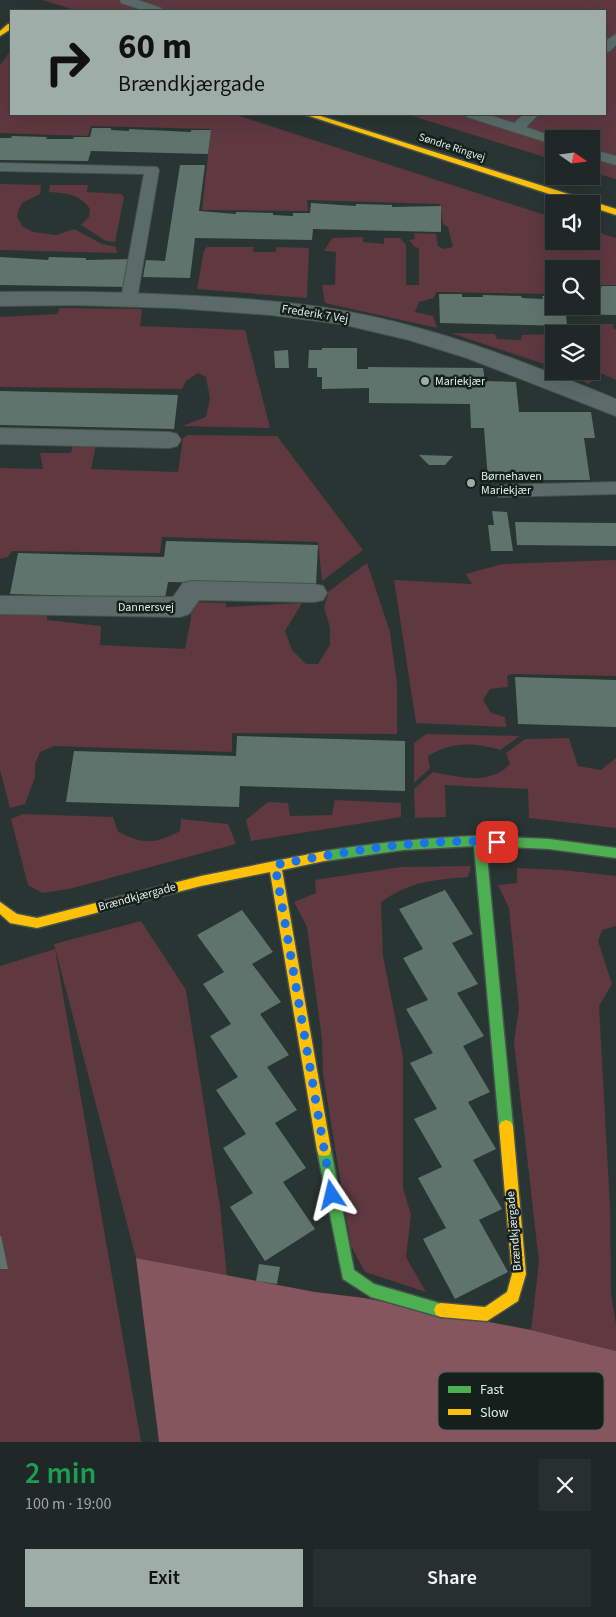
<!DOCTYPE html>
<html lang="en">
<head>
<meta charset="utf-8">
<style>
	:root { --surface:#1f2826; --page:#27302e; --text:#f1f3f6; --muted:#a1a6a7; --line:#3c4443; --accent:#9fada9 }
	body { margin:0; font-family:"Source Sans 3",sans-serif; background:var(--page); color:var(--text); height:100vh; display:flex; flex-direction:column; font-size:19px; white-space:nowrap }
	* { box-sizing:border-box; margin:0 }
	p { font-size:16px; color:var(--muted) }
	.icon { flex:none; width:28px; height:28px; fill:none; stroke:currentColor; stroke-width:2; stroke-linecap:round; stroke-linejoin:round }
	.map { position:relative; height:1442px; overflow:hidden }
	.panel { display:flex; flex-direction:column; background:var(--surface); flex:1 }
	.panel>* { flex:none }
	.hud { position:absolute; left:10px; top:10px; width:596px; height:105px; border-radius:0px; box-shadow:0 5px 20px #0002,0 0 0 1px var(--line); background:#9fada9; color:#111; overflow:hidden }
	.needle { width:32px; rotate:104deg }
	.tools { position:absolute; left:545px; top:130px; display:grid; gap:10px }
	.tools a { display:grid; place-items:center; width:55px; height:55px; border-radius:0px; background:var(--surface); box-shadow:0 5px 20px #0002,0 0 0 1px var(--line); font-size:25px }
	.pin { position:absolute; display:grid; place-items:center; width:42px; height:42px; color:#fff; margin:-21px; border-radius:10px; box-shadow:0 2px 8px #0006 }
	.me { position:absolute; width:55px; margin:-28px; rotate:350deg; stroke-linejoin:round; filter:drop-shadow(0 0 4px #0008) }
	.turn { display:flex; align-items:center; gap:18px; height:105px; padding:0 25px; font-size:22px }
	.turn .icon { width:65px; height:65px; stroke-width:2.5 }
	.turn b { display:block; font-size:35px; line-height:42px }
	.round { display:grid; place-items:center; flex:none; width:52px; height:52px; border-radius:0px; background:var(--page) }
	.overview { display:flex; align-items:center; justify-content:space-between; height:85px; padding:0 25px }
	h1 { font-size:30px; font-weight:600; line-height:38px; color:#1e9e55 }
	.cta { display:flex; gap:10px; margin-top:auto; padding:10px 25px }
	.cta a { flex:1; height:58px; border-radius:0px; background:var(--accent); color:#111; font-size:20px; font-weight:600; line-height:58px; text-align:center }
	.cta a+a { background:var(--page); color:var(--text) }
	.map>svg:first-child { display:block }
</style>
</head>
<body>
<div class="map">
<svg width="616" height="1442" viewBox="0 0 616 1442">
	<rect width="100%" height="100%" fill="#293532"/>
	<!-- green -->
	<path fill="#5f3840" d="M42,0H616V179L591,172V139H554V160L406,114H605V11H78Z
		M11,50V114H233L554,218V241H591V230L616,238V285H591V269H554V294L436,292L434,298L419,302L415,312L433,316L437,328L325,303L322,285H335L336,252L324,251L332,238L363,237V242L384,244V238H400L406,245V285H419V248L415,247L409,240L415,239L414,233L436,234L438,246L444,249L453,247L448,227L443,224L440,204L307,200L308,211L202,210L211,129L91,126L88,136L0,133V65Z
		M0,184L41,185L40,194L22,203L19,209L17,216L22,226L33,232L56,235L74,229L102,244L116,247L117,253L0,250Z
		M50,185H88L87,192L121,194L124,197L115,242L106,241L81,225L89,217L90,209C80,194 66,193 49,192Z
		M207,247H254L253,252H275L277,247L309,248L307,298L197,289L204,250Z
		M60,308L142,309L140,326L245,330L270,428L182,426L206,417L210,399L206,377L198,373L186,381L182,389L0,387V317L57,314Z
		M594,324H613L614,329H616V380L600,373L589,384L581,380L580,371H591V334H581Z
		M451,333L495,334L497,339L521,340L522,335L554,334V371H562V373L559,376L543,370L544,364Z
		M188,435L277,436L363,550L322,581L318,542L162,537L160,553L12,551L8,557L0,559V468L43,469L40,453H71L73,445H96L91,469L178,472L183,438Z
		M616,560V676L512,674L507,676L508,687L490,689L483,700L491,713L505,717L506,727L416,723L394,580L472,584L466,574L502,564Z
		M367,563L390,632L397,684V734L232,733V752L54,746L40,752L35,764V777L25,804L10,808L0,770V614L47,615V620L101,626L100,645L185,649L191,618V602L226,603V607L302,603L285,631L292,650L306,664H318L330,645V628L324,607L329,591Z
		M426,734L520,736L500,750C474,742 451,742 428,756L430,768L414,783V743Z
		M569,738L578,766L601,770L616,758V828L529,818L528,789L445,785L446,817L415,818L414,789L433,772C460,777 489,786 510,764L506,753L525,739Z
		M335,800L401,803V817L251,841L246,820L268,802L288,803L290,816L332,815Z
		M23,814L113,817L118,832C144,844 154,845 180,831L181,819L228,824L236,844L69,889L42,893L28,885L11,819Z
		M471,866L468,877C433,880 411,881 381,902L383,956L403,1057V1188L411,1215L406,1257L426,1292L365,1272L351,1246L323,1074L322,1040L307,927L294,902L316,893L315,880L401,867Z
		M517,868L563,870L616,876V926L602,930L598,941L612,984L599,1006L610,1207L611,1294L616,1324V1351L531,1330L539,1262L514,1042L519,1008L509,908L498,885L517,883Z
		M141,921L186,990L220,1206L227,1277L136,1258L54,944Z
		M55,949L141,1442H0V966Z"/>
	<!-- forest -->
	<path fill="#86565f" d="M136,1258L315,1292L364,1298L531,1330L616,1351V1442H159Z"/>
	<!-- building -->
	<path fill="#60746e" d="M92,128H111V130L129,131V129L191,132V130H211L208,154L91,151L88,161L0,160V138H11L12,136L47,137L46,139H73L74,137H90Z
		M180,165H205L199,211L236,214V212L273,213V215L293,216V213H310L311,203L356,206V204L392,205V207L441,206V232L313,229L312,240L195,238L190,278L143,277L146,260L165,261Z
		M0,257L48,260L49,257L86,258V260L133,259L129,287L0,285Z
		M602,286H616V315L566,314L567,326L440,323L439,294H462V297H483V295L521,296L522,298L543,299L542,296H554V306H591V288H601Z
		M322,348H357V369H368V367L483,368L485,381L516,382L519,412H591L595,438H584L590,480H488L484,428H471L470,404L369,403V388L322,389V377H317V368H308L309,350H322Z
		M288,350L289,368H275L274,351Z
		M0,391L178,395L174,429L0,425Z
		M419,455L453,456L445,465H429Z
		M492,511L507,512L513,551H491L488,525H494Z
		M515,522L616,523V546L517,545Z
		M166,541L318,545L316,585L168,582L165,598L10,594L18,553L164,557Z
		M515,677L616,680V727L518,724Z
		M237,736L405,741V791L240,786L239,807L66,802L74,751L236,756Z
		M445,890L473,934L452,943L478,984L457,993L484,1036L463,1046L490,1092L468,1102L496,1149L473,1160L502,1209L479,1220L508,1272L455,1299L423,1239L446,1228L418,1178L442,1167L414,1119L437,1109L410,1063L433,1053L406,1009L428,1000L403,958L423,949L399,909Z
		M242,910L273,952L252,964L281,1002L260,1014L289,1055L267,1067L297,1110L275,1123L306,1168L283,1182L315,1229L265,1261L230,1207L253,1193L223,1148L246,1134L216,1090L238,1077L210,1036L231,1024L203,984L224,972L197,935Z
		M0,1236H1L8,1269H0Z
		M259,1264L280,1267L277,1284L256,1281Z"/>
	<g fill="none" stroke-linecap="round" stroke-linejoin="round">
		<defs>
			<path id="lane" d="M120,0H138L161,8L162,11H145L121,3Z
				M616,34V45L610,51L605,52V41Z
				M465,114H486L514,123L524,114H539L526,127L560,139H554V144L549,143L467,117Z
				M591,149L616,156V165L591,158Z
				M0,163L157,167L159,170L137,299L135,302H123L121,299L144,174L0,171Z
				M616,482V494L500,497L494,495L491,491L494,487L500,485Z"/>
			<path id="street" d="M0,292C66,291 131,292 197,296C253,299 310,303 365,315C452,333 535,366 616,399V416L467,358L409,340L341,324L271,315L175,308L75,305L0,306Z
				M0,428L169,432L177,434L181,440L177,446L169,448L0,444Z
				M192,581L314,584L323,586L327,593L323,600L314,602L199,600L189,614L180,617L0,614V596L173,597L183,583Z"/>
			<path id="fast" d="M482,836L549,839L616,848V858L549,849L486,846L513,1126L511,1130L506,1132L501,1130L499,1126L474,846L403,850L325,861L321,860L319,856L321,852L325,851C377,843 429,837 482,836Z
				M324,1144L329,1145L331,1150L354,1270L374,1284L446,1305L448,1310L446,1315L441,1317L371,1297L343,1279L317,1150L319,1145Z"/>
			<path id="slow" d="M8,24H11V29L0,36V31Z
				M303,114H314L616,209V215L591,207V204H580Z
				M325,851L329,852L331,856L329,860L282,870L331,1150L329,1155L324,1156L319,1155L317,1150L270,872L201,886L37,928L10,923L0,914V902L17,914L37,918L201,876Z
				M506,1120L511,1122L513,1126L526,1274L518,1301L487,1321L441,1317L436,1315L434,1310L436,1305L441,1303L485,1307L507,1292L512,1274L499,1126L501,1122Z"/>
		</defs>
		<!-- lane casing -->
		<use href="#lane" stroke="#47524e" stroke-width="2"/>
		<!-- street casing -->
		<use href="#street" stroke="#47524e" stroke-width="2"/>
		<!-- fast casing -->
		<use href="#fast" stroke="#47524e" stroke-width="3"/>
		<!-- slow casing -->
		<use href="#slow" stroke="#47524e" stroke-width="3"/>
		<!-- lane -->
		<use href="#lane" fill="#5b6c68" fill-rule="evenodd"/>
		<!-- street -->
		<use href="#street" fill="#5b6c68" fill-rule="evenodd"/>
		<!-- fast -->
		<use href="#fast" fill="#4caf50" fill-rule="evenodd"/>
		<!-- slow -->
		<use href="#slow" fill="#ffc107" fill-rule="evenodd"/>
	</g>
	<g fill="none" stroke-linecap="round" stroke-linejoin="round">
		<!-- route -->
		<path stroke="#1a73e8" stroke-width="9" stroke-dasharray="0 16.2" d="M332,1195L275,865C347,851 423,838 497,842"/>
	</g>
	<!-- markers -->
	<g fill="#9fada9" stroke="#151f1c" stroke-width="2">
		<circle cx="425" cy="381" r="5"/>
		<circle cx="471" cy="483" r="5"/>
	</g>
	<g text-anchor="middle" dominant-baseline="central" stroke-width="5" stroke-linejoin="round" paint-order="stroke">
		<!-- far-street labels -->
		<g font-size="11" fill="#dfede9" stroke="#151f1c">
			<text transform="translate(452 147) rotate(18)">Søndre Ringvej</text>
		</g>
		<!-- street labels -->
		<g font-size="12" fill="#dfede9" stroke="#151f1c">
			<text transform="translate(315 314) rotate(9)">Frederik 7 Vej</text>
			<text x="146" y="607">Dannersvej</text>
			<text transform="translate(137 897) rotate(-15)">Brændkjærgade</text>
			<text transform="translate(514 1231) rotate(-95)">Brændkjærgade</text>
		</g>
		<!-- poi labels -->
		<g font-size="12" fill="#dfede9" stroke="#151f1c" text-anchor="start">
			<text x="435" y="381">Mariekjær</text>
			<text x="481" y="476">Børnehaven<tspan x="481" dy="14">Mariekjær</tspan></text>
		</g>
	</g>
	<!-- legend -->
	<rect x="438" y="1372" width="166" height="58" rx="8" fill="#151f1c" stroke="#525d5a" stroke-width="1"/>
	<rect x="448" y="1386" width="23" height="7" fill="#4caf50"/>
	<rect x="448" y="1409" width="23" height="6" fill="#ffc107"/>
	<g font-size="14" fill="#dfede9">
		<text x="480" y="1394">Fast</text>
		<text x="480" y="1417">Slow</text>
	</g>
</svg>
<div class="tools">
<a><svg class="needle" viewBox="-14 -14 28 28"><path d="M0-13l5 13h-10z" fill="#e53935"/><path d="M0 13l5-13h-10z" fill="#a1a6a7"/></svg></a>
<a><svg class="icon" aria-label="sound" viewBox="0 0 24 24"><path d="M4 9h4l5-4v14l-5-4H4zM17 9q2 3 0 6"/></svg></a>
<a><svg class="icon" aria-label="search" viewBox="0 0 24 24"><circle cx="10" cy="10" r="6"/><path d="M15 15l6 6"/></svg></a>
<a><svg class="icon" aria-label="layers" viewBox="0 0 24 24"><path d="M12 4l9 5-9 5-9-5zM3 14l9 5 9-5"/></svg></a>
</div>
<div class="pin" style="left:497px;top:842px;background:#d93025"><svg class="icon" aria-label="arrive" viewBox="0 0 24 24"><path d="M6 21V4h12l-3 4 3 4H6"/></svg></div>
<svg class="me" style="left:332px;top:1195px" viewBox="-20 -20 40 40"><path d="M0-17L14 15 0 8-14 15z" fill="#1a73e8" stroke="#fff" stroke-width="4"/></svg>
<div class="hud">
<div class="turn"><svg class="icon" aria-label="right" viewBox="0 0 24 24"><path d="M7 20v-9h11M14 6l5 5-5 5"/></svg><div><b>60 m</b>Brændkjærgade</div></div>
</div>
</div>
<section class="panel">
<div class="overview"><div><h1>2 min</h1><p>100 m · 19:00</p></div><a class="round"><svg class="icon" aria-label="close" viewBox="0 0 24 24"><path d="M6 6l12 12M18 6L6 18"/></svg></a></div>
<div class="cta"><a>Exit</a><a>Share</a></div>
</section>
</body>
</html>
